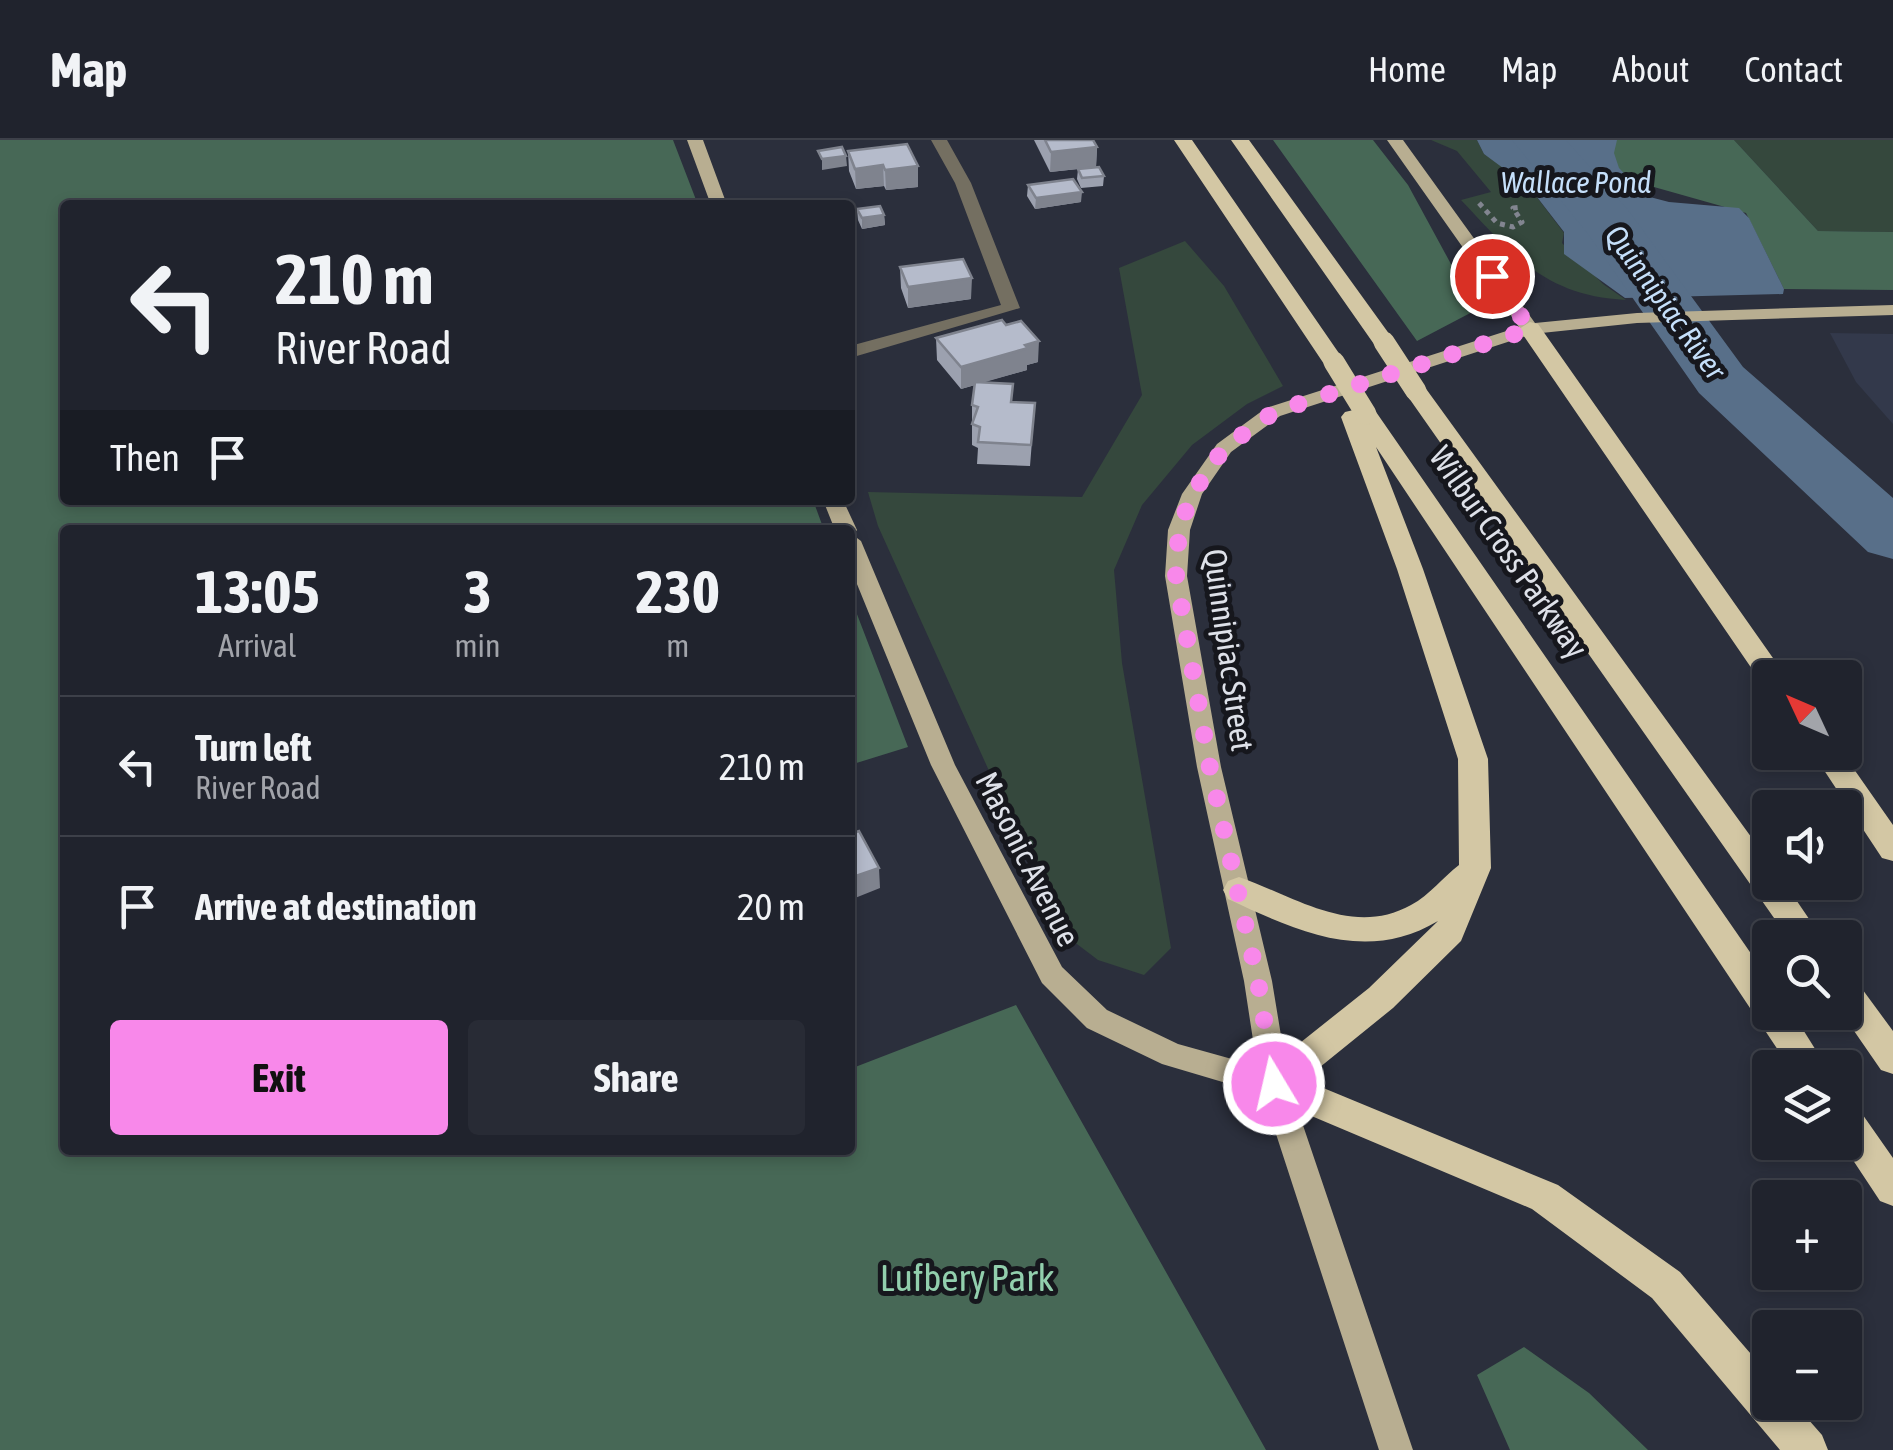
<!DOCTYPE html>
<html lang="en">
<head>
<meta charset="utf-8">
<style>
	:root { --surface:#20232d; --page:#282b35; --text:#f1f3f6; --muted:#a2a4aa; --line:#3d4049; --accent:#f888ea }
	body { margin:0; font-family:"Asap Condensed",sans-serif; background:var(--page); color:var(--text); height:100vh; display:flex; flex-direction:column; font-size:38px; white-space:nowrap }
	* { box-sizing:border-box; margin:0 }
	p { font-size:32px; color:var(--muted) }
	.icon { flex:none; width:55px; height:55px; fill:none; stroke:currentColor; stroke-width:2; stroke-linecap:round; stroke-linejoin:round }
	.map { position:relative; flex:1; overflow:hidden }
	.side { position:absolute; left:60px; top:385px; width:795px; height:630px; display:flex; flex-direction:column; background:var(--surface); border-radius:10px; box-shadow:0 5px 15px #0003,0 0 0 2px var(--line) }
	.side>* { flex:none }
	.banner { position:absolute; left:60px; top:60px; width:795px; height:305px; border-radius:10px; box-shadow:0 5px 15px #0003,0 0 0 2px var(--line); background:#20232d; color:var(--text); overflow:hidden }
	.needle { width:65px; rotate:314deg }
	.tools { position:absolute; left:1752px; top:520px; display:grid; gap:20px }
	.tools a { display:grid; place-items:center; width:110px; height:110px; border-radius:10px; background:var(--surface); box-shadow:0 5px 15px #0003,0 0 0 2px var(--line); font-size:50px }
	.pin { position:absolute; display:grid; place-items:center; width:85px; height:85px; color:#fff; margin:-42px; border:5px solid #fff; border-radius:50%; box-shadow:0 2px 10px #0007 }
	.me { position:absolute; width:110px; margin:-55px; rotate:351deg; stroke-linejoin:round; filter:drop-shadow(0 0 8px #0008) }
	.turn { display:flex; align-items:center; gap:35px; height:210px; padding:0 50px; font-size:45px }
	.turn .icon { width:130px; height:130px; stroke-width:2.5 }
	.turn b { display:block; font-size:70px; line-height:85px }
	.then { display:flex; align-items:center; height:95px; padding:0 50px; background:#0003; gap:20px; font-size:38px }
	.eta { display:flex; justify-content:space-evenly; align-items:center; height:170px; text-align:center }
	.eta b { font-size:60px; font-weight:700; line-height:70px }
	.button { display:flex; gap:20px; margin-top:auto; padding:20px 50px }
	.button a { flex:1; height:115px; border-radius:10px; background:var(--accent); color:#111; font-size:40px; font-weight:700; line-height:115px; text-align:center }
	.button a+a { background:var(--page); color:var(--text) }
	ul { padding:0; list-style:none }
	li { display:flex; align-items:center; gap:30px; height:140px; padding:0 50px; border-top:2px solid var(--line) }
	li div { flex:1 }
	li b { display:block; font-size:38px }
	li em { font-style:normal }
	header { display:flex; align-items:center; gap:60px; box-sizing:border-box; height:140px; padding:0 50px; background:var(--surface); border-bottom:2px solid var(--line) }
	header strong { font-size:48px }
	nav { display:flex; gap:55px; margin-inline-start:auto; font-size:35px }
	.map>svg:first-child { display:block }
</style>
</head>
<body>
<header>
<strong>Map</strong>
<nav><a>Home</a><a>Map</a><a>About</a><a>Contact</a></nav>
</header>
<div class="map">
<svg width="1893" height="1310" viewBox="0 0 1893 1310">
	<rect width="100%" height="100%" fill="#2b2f3c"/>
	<!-- built -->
	<path fill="#33394b" d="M1830,193L1893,194V284L1856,242Z"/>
	<!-- green -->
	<path fill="#35483d" d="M1431,0H1477L1484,14L1523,39L1564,93L1562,103L1603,144L1626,160C1545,156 1513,115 1461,60L1491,52L1457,11Z
		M1734,0H1893V92L1818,91Z
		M1185,101L1224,146L1283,246L1247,264L1192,305L1142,365L1114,430L1122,523L1171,808L1144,835L1098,820L1073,801L995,644L878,386L868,352L1082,357L1142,255L1119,128Z"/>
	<!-- forest -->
	<path fill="#476856" d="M0,0H673L698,65H65V360H813L824,390H65V1010H850V929L1016,865L1266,1310H0Z
		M1273,0H1373L1408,45L1476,170L1417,201Z
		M1488,0H1734L1818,91L1893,92V150L1784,149L1746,73Z
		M850,456L908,607L850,625Z
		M1524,1207L1589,1253L1648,1310H1510L1477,1235Z"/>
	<!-- water -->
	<path fill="#586f89" d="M1477,0H1617L1614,13L1619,28L1646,56L1669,62L1739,68L1749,78L1784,149L1783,154L1625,158L1564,114V92L1530,48L1484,14Z"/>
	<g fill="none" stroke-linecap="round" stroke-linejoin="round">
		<!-- river -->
		<path fill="#586f89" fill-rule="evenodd" d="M1512,0H1566L1628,70L1743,227L1893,358V419L1868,412L1699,253L1588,94Z"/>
		<!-- path -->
		<path stroke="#828590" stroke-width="5" stroke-dasharray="5 5" stroke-linecap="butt" d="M1479,63L1497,83L1513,87L1522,82L1513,68L1522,67"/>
		<!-- minor -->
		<path fill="#746f61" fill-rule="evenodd" d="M931,0H947L971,43L1020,168L850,218V206L1001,165L955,43Z"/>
		<!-- major -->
		<path fill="#b8ae91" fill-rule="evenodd" d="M687,0H703L727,65H711Z
			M1387,0H1403L1535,183L1637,173L1893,165V175L1637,183L1532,194L1280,276L1231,312L1202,354L1190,390L1187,436L1221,627L1272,841L1289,944L1413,1310H1379L1263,954L1162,924L1087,888L1042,843L931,625L850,427V390H835L823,360H843L857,390L853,395L861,401L955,625L1062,827L1107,870L1178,904L1257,926L1244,841L1197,627L1165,436L1168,390L1182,354L1217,304L1266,268L1519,187Z"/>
		<!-- highway -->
		<path fill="#d3c7a4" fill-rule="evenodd" d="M1174,0H1192L1345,222L1342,227H1326Z
			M1231,0H1249L1395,202L1392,207H1376Z
			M1530,182L1538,184L1787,538H1770V547L1763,545L1519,189Z
			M1416,244L1424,246L1770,723V742H1784L1822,798H1788L1404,251Z
			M1366,267L1374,269L1770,841V872H1792L1827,928H1790L1376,307L1423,429L1488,619L1491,728L1461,801L1393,868L1304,940L1558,1045L1680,1132L1770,1236V1262H1793L1822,1295L1828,1310H1780L1652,1158L1532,1069L1262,955L1257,944L1262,933L1369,848L1438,781C1366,824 1297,791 1228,759L1223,750L1228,741L1239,737C1294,756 1352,798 1411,765C1430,755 1443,737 1459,725L1458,619L1397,429L1341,277L1345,272Z
			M1812,612H1842L1893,685V721L1882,718Z
			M1845,838L1857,842L1893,891V934L1881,930L1841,872H1845Z
			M1845,963L1858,968L1893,1018V1066L1880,1061L1841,1002H1845Z"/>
		<!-- highway-bridge -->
		<path stroke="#d3c7a4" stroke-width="21" d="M1384,202L1416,251
			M1334,222L1366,274"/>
	</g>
	<!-- wall -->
	<path fill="#9ca1af" d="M1034,0H1093L1097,7L1096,27L1104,36L1103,46L1081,48L1077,39L1078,29L1050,32Z
		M907,4L918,47L886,50L884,46L856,49L849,31L848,11Z
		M1028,45L1081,62L1035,69L1027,56Z
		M857,69L884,75L885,85L862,89L858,80Z
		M900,127L971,159L908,168L901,148Z
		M936,198L1038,222L1027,225V230L983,242L1012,262L1035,263L1030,326L977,324L978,308L972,305V265L975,245L961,249L937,220Z"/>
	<!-- shaded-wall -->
	<path fill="#7f838e" d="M1097,7L1096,27L1050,32L1051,12Z
		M846,16L847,26L822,30V19Z
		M883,25L884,46L856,49L855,29Z
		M918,26V47L886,50L885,30Z
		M1082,52L1081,62L1035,69L1036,58Z
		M884,75L885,85L862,89V78Z
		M972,138L971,159L908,168V147Z
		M1039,201L1038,222L1027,225V230L961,249V227Z
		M879,728L880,748L850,760V738Z"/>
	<!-- building -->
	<path fill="#b5bbcb" stroke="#7f838e" stroke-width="2.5" d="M1045,0H1093L1097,7L1051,12Z
		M907,4L918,26L885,30L883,25L855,29L848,11Z
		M842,7L846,16L822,19L818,11Z
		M1099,27L1104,36L1082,38L1078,29Z
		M1073,39L1082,52L1036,58L1028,45Z
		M880,66L884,75L862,78L857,69Z
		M963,119L972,138L908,147L900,127Z
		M1002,180L1006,185L1021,181L1039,201L1025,205L1028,208L961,227L936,198Z
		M975,242L1013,244L1011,262L1035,263L1031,305L978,302L980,287L972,284L978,267L972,265Z
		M859,691L879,728L850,738V694Z"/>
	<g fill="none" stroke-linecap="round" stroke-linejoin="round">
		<!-- route -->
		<path stroke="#f888ea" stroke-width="18" stroke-dasharray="0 32.4" d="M1274,944L1258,841L1210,628L1176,436L1179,390L1192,354L1224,308L1274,272L1530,189L1492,136"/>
	</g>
	<g text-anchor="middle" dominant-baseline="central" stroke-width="10" stroke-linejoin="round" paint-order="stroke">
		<!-- far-water labels -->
		<g font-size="30" font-style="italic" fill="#c5dffa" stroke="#16171d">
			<text x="1576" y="42">Wallace Pond</text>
			<text transform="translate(1666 162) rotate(54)">Quinnipiac River</text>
		</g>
		<!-- street labels -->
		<g font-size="32" fill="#dee1e9" stroke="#16171d">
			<text transform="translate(1509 412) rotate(55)">Wilbur Cross Parkway</text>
			<text transform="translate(1229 510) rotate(82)">Quinnipiac Street</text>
			<text transform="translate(1028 719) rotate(63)">Masonic Avenue</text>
		</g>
		<!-- near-park labels -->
		<g font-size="38" fill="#92cfad" stroke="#16171d">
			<text x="967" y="1137">Lufbery Park</text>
		</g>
	</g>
</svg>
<div class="tools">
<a><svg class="needle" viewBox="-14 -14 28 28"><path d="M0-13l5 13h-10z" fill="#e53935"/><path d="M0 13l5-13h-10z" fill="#a2a4aa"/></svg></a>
<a><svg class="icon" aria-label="sound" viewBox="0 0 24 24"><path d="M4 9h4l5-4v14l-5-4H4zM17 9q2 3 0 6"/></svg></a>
<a><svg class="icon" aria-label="search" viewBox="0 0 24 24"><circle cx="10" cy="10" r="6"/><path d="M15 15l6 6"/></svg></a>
<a><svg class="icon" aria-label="layers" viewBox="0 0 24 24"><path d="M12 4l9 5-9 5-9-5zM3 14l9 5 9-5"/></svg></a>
<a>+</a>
<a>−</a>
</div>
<div class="pin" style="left:1492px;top:136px;background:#d93025"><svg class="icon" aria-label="arrive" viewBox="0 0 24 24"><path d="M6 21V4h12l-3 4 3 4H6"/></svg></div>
<svg class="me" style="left:1274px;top:944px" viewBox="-20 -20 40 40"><circle r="17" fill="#f888ea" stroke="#fff" stroke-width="3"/><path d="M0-11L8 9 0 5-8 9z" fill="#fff"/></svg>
<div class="banner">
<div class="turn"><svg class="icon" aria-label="left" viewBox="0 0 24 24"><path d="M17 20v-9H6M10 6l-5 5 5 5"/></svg><div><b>210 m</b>River Road</div></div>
<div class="then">Then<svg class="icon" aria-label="arrive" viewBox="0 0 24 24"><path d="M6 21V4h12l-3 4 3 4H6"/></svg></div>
</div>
<section class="side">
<div class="eta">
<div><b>13:05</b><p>Arrival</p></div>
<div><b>3</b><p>min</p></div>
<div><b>230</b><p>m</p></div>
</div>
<ul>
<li><svg class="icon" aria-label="left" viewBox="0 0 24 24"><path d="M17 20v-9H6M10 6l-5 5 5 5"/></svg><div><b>Turn left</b><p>River Road</p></div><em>210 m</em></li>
<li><svg class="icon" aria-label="arrive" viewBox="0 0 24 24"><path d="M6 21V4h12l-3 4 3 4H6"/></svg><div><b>Arrive at destination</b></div><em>20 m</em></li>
</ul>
<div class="button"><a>Exit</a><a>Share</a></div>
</section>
</div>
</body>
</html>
